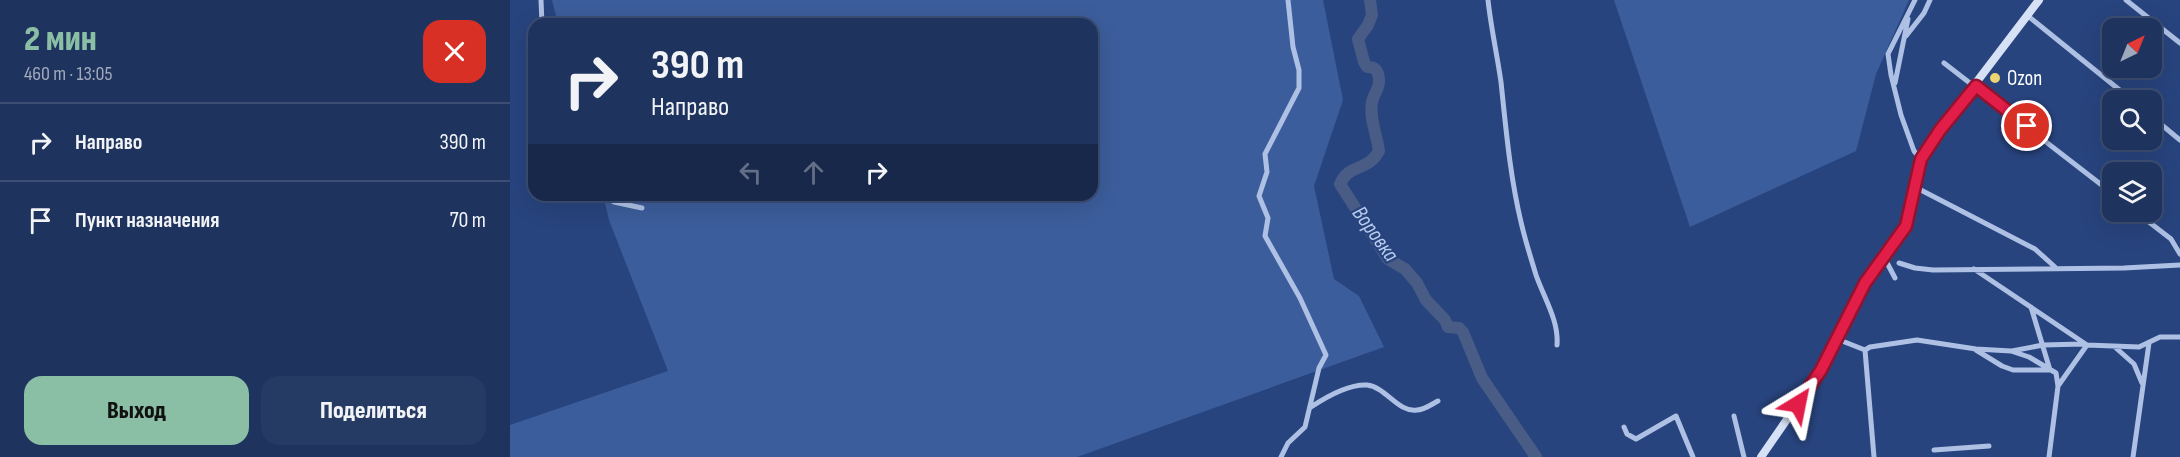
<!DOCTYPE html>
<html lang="ru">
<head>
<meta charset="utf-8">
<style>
	:root { --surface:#1e335e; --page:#263b64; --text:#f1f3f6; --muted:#a1aabc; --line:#3c4e73; --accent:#8abfa5 }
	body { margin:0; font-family:"Sofia Sans Condensed",sans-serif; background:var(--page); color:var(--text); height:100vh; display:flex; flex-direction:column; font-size:22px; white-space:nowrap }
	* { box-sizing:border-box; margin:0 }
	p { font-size:20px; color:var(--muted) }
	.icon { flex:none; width:33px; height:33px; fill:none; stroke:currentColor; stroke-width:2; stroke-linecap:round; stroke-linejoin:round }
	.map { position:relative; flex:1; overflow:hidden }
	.sheet { display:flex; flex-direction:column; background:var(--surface); width:510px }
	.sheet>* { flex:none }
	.top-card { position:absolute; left:18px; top:18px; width:570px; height:183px; border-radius:18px; box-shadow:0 6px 24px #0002,0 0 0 2px var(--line); background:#1e335e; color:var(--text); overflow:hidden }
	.needle { width:39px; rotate:43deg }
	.tools { position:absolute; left:1592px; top:18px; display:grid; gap:12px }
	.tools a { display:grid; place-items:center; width:60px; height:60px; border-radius:12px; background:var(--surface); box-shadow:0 6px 24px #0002,0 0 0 2px var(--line); font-size:30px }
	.pin { position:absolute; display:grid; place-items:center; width:51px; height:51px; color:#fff; margin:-26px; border:3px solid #fff; border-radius:50%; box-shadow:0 2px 6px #0007 }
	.me { position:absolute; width:66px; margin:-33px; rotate:35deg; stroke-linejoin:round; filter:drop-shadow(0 0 4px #0008) }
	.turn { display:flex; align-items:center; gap:21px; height:126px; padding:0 24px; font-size:27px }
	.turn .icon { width:78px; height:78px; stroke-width:2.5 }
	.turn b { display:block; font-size:42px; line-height:51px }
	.lanes { display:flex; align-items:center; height:57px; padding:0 24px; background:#0003; justify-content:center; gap:30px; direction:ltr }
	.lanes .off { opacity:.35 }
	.round { display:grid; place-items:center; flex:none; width:63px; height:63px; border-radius:18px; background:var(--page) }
	.head { display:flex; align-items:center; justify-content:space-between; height:102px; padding:0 24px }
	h1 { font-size:36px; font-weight:800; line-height:45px; color:var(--accent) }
	.button { display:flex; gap:12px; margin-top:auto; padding:12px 24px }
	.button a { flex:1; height:69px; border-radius:18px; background:var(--accent); color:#111; font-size:24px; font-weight:800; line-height:69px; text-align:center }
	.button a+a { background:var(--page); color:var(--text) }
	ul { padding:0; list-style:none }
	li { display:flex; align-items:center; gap:18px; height:78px; padding:0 24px; border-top:2px solid var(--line) }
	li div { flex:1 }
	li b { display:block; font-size:22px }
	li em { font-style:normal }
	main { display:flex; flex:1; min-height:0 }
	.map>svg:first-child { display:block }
</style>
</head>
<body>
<main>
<section class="sheet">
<div class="head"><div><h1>2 мин</h1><p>460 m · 13:05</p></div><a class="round" style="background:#d93025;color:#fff"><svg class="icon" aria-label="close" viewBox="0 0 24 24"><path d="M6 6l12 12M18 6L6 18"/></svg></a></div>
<ul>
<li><svg class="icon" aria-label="right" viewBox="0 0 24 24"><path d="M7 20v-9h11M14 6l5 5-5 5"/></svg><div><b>Направо</b></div><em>390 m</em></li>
<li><svg class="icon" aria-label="arrive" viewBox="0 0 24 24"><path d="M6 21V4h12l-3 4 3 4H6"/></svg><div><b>Пункт назначения</b></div><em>70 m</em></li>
</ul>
<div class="button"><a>Выход</a><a>Поделиться</a></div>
</section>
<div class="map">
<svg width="1670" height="457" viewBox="0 0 1670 457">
	<rect width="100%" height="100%" fill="#28447e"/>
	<!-- green -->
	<path fill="#3c5d9b" d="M42,0H813L833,100L804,186L824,279L849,296L874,347L567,457H0V425L158,371L99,220L93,195H582V24H48Z
		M1104,0H1399L1366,74L1346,151L1180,227Z"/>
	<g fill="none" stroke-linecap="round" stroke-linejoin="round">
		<!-- river -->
		<path stroke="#485c86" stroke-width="12" d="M860,0L862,15L858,25L848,39L854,62L857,67C863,67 866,68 868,74C872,86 864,92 862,102C859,118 867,135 869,151C858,172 839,163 830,184L878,259L895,269L907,283L916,300L935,320L938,327L949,328L953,332L972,378L1026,457"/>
		<!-- street -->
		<path stroke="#aec1e5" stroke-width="5" d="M31,0L32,24
			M978,0C981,28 987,54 991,82C996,129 1000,176 1011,222C1015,240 1021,258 1026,275C1034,298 1049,321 1047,345
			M1405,0L1378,54L1381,75L1391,115L1404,151L1411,159
			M1616,0L1670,43
			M1518,16L1622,100
			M1396,36L1414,13L1420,0
			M1434,63L1602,193
			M1385,83L1398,19
			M1641,116L1670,140
			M1405,187L1525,249L1545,267
			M94,195L104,202L132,208
			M1626,212L1661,239L1670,254
			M1374,257L1385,278
			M1389,263L1405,268L1423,270L1614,268L1670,265
			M1464,269L1577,345
			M1327,339L1355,350
			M1606,348L1624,364L1632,383
			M1466,350L1492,366L1503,370H1540L1521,307
			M1502,351L1533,345L1573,344
			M801,407C816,397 838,384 857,385C876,387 888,413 907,410C914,410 922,404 928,401
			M1224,416L1234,457
			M1114,427L1117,434L1126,439L1166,416L1183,457
			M1424,450L1479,446
			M771,457L778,443L795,427L809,368L816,355L790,298L755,236L758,218L749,196L757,172L755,154L789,88V70L783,47L778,0
			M1364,457L1355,350L1360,347L1407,340L1466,349L1501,351L1519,357L1546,373L1548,386
			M1539,457L1548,386L1577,345L1629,347L1650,337H1670
			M1623,457L1639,343"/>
		<!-- secondary -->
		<path stroke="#d7e1f5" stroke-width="8" d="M1251,457L1311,370L1355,283L1396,226L1411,159L1430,130L1529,0"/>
	</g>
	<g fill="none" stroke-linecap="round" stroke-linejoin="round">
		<defs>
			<path id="route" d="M1288,404L1311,370L1355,283L1396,226L1411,159L1430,130L1466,86L1517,126"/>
		</defs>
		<!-- route casing -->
		<use href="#route" stroke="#92132f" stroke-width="15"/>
		<!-- route -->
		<use href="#route" stroke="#e11d48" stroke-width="10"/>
	</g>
	<!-- markers -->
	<circle fill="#ecd674" stroke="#28447e" stroke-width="2" cx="1485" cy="78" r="6"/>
	<g text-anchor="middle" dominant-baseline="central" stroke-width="4.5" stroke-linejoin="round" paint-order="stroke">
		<!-- poi labels -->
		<g font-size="21" fill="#fff" stroke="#28447e" text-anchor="start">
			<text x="1497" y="78">Ozon</text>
		</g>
		<!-- water labels -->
		<g font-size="22" font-style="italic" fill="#b9cbec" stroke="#28447e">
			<text transform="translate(865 234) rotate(54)">Воровка</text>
		</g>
	</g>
</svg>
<div class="tools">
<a><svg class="needle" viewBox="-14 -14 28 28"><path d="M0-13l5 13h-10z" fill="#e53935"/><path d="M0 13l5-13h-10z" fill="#a1aabc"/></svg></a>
<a><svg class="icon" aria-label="search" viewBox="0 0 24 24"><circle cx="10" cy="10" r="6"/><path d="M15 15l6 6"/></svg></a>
<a><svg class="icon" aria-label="layers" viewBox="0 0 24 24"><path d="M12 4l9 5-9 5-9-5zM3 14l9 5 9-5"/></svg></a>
</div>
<div class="pin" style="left:1517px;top:126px;background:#d93025"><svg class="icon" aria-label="arrive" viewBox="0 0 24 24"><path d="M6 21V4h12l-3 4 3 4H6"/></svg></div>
<svg class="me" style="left:1288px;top:404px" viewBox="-20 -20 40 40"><path d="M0-17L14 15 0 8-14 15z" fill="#e11d48" stroke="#fff" stroke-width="4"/></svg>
<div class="top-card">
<div class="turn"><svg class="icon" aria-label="right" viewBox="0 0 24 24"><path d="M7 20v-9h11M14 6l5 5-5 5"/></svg><div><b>390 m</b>Направо</div></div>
<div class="lanes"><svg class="icon off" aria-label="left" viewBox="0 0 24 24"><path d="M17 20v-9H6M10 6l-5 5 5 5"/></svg><svg class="icon off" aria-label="ahead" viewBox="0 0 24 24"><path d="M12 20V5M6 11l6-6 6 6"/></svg><svg class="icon" aria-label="right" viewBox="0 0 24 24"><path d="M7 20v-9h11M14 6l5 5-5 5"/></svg></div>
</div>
</div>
</main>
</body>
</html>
